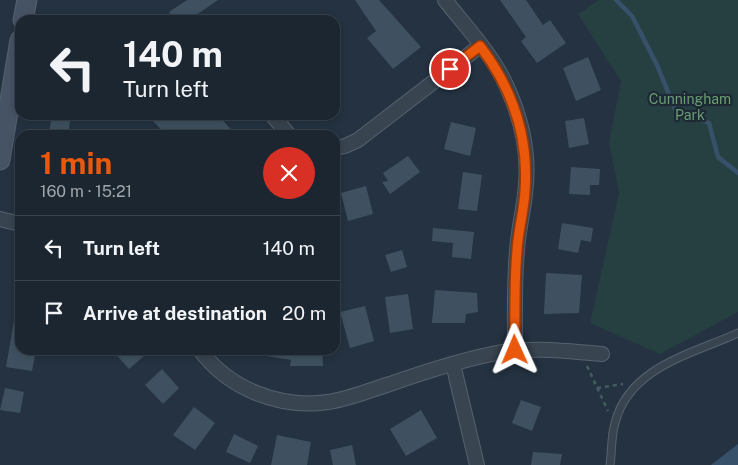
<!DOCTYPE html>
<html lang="en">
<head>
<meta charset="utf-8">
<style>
	:root { --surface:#1b2631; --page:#28323d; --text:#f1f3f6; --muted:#a0a5ab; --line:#39434d; --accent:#ea580c }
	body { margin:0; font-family:"Public Sans",sans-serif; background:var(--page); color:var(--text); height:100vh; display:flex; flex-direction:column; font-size:19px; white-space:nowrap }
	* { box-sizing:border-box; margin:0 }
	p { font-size:16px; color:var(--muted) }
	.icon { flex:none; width:28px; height:28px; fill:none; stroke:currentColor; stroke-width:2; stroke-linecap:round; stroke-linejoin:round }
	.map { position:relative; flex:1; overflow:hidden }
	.panel { position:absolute; left:15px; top:130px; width:325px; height:225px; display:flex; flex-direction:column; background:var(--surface); border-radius:15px; box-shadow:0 2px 8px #0003,0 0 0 1px var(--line) }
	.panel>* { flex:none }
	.top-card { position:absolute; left:15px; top:15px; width:325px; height:105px; border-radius:15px; box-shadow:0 2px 8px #0003,0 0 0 1px var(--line); background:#1b2631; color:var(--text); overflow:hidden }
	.pin { position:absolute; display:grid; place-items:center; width:42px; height:42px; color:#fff; margin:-21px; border:2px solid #fff; border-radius:50%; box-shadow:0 1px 5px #0007 }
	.me { position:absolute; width:55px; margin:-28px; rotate:359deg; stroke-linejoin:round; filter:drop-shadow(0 0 4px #0008) }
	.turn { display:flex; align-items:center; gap:18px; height:105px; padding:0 25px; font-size:22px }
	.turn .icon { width:65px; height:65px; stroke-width:2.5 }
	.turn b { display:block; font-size:35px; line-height:42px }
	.round { display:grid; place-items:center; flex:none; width:52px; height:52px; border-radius:26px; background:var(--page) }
	.summary { display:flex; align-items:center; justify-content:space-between; height:85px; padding:0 25px }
	h1 { font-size:30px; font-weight:700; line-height:38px; color:var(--accent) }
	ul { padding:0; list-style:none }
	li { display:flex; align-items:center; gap:15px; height:65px; padding:0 25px; border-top:1px solid var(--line) }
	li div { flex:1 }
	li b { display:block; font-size:19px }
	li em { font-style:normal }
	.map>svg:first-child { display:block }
</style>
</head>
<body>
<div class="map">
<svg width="738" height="465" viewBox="0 0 738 465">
	<rect width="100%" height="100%" fill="#243241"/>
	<!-- green -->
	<path fill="#264042" d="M599,0H738V312L660,354L590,323L619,193L609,142L621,81L578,14Z"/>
	<!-- water -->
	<path fill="#38516b" d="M738,444V465H711Z"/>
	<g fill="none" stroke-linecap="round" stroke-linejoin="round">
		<!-- stream -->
		<path stroke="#38516b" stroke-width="4.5" d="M616,0L632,16L657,65L675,109L709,123L718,157L738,173"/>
	</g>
	<!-- building -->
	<path fill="#3f5160" d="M187,0H218L189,20H175L169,12Z
		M355,0H379L421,47L393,69L367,38L376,31Z
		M500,0H526L543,25L550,20L566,43L537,63L521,41L526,37Z
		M588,57L601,90L576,101L563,68Z
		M52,115H71L68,135L49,132Z
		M160,115H218L236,135H166L153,121Z
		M584,118L589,144L569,148L565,121Z
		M451,122L476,128L470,156L444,149Z
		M408,156L420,172L390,194L382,182L388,181L383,173Z
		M571,167L600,169L599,185H590V195L569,194Z
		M463,172L482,175L477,211L458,209Z
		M366,186L373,214L348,221L341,193Z
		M562,223L593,228L591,242L581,240L578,253L558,249Z
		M433,228L474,232L471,259L452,257L453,243L432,241Z
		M402,250L407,267L391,272L385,255Z
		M546,273L582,275L579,313L544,314Z
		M435,290L477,293L478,312L466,314L465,323H432Z
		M408,294L413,329L390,333L385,297Z
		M365,306L374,341L350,348L340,312Z
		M14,321H20V350H36L32,371L6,367Z
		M112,350H151L129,369Z
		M268,350H322L323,366H290L291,360L267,356Z
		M162,369L179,388L163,404L145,385Z
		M5,388L24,392L20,413L0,410Z
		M521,400L541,407L532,431L512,423Z
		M194,407L215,423L195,450L173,435Z
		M421,410L437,438L406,456L390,429Z
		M234,434L258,446L250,463L226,452Z
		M277,435L311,442L307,465H271Z
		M352,445L356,465H333L330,450Z
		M533,452L562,454L560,465H531Z"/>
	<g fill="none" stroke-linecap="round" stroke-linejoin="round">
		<defs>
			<path id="lane" d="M610,465C612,451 611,436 615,423C629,367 692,354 738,333"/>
			<path id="street" d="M445,0C466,27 493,55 507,87C522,120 530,158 525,194C523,213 518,232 517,251C514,284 515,317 515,350
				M272,115L289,135
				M335,148L345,146L358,140L480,46
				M0,219L20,224
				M200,350C229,389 280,409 328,402C349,399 370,390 390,384C424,372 458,361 492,354C529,346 566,351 602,354
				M453,364L477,465"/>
			<path id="secondary" d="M23,20L27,0
				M0,160L20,40"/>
		</defs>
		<!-- lane casing -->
		<use href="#lane" stroke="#56626e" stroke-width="9"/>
		<!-- street casing -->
		<use href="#street" stroke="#56626e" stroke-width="16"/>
		<!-- secondary casing -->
		<use href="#secondary" stroke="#56626e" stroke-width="21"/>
		<!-- path -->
		<path stroke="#445d5e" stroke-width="2.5" stroke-dasharray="4 4" stroke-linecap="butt" d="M587,366L608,411
			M597,388L623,384"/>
		<!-- lane -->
		<use href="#lane" stroke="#384450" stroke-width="7"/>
		<!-- street -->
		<use href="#street" stroke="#384450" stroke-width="14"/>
		<!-- secondary -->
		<use href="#secondary" stroke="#465364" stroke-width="19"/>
	</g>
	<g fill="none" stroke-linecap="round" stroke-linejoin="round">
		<defs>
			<path id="route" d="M450,69L480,46C512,88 529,137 525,191C524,211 518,231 517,251C514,284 515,317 515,350"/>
		</defs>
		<!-- route casing -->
		<use href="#route" stroke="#983908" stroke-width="12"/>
		<!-- route -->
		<use href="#route" stroke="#ea580c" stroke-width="9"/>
	</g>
	<g text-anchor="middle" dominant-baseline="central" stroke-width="4.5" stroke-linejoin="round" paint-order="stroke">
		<!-- park labels -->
		<g font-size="14" fill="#6a9d72" stroke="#1d2935">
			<text x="690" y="99">Cunningham<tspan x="690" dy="16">Park</tspan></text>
		</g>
	</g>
</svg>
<div class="pin" style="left:450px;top:69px;background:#d93025"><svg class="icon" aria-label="arrive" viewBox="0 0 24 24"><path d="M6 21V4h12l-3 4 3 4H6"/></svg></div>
<svg class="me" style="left:515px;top:350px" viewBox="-20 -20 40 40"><path d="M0-17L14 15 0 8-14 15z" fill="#ea580c" stroke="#fff" stroke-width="4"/></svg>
<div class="top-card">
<div class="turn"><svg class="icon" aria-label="left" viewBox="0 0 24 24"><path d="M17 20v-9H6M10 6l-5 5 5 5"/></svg><div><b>140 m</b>Turn left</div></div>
</div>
<section class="panel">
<div class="summary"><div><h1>1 min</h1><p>160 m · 15:21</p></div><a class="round" style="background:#d93025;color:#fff"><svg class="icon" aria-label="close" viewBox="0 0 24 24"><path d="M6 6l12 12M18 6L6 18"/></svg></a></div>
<ul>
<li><svg class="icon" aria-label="left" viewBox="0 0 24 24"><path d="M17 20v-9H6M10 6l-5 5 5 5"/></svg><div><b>Turn left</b></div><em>140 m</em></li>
<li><svg class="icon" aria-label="arrive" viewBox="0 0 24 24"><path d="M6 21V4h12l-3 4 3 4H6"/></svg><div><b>Arrive at destination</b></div><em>20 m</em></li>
</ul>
</section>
</div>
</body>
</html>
